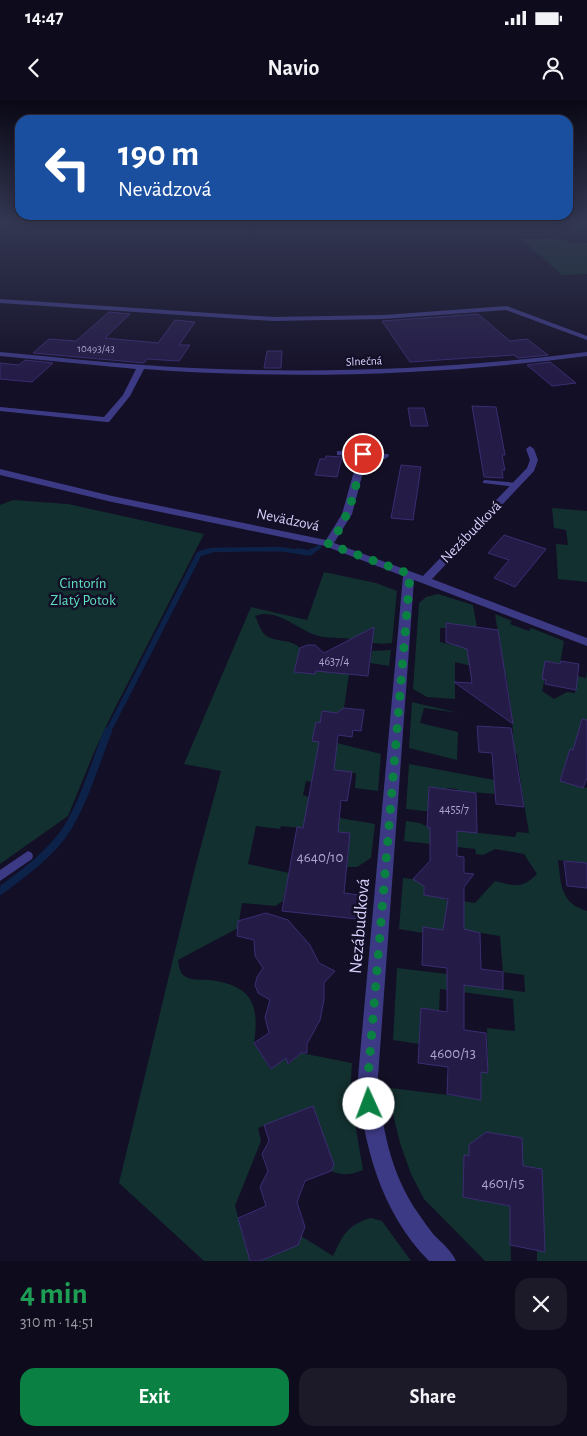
<!DOCTYPE html>
<html lang="en">
<head>
<meta charset="utf-8">
<style>
	:root { --surface:#0e0b1c; --page:#1c1929; --text:#f1f3f6; --muted:#9b9ba3; --line:#2e2b3b; --accent:#0b8043 }
	body { margin:0; font-family:"Alegreya Sans",sans-serif; background:var(--page); color:var(--text); height:100vh; display:flex; flex-direction:column; font-size:19px; white-space:nowrap }
	* { box-sizing:border-box; margin:0 }
	p { font-size:16px; color:var(--muted) }
	.icon { flex:none; width:28px; height:28px; fill:none; stroke:currentColor; stroke-width:2; stroke-linecap:round; stroke-linejoin:round }
	.map { position:relative; height:1161px; overflow:hidden }
	.drawer { display:flex; flex-direction:column; background:var(--surface); flex:1 }
	.drawer>* { flex:none }
	.guide { position:absolute; left:15px; top:15px; width:558px; height:105px; border-radius:15px; box-shadow:0 2px 12px #0003,0 0 0 1px var(--line); background:#1a4fa0; color:#fff; overflow:hidden }
	.pin { position:absolute; display:grid; place-items:center; width:42px; height:42px; color:#fff; margin:-21px; border:2px solid #fff; border-radius:50%; box-shadow:0 1px 5px #0007 }
	.me { position:absolute; width:55px; margin:-28px; rotate:358deg; stroke-linejoin:round; filter:drop-shadow(0 0 4px #0008) }
	.turn { display:flex; align-items:center; gap:18px; height:105px; padding:0 20px; font-size:22px }
	.turn .icon { width:65px; height:65px; stroke-width:2.5 }
	.turn b { display:block; font-size:35px; line-height:42px }
	.round { display:grid; place-items:center; flex:none; width:52px; height:52px; border-radius:15px; background:var(--page) }
	.head { display:flex; align-items:center; justify-content:space-between; height:85px; padding:0 20px }
	h1 { font-size:30px; font-weight:700; line-height:38px; color:#1e9e55 }
	.cta { display:flex; gap:10px; margin-top:auto; padding:10px 20px }
	.cta a { flex:1; height:58px; border-radius:15px; background:var(--accent); color:#fff; font-size:20px; font-weight:700; line-height:58px; text-align:center }
	.cta a+a { background:var(--page); color:var(--text) }
	.status { display:flex; justify-content:space-between; align-items:center; height:35px; padding:0 25px; background:var(--surface); direction:ltr }
	.status svg { height:14px; fill:currentColor }
	header { display:flex; justify-content:space-between; align-items:center; height:65px; padding:0 20px; background:var(--surface); font-size:22px; font-weight:700 }
	.map>svg:first-child { display:block }
</style>
</head>
<body>
<div class="status"><b>14:47</b><svg viewBox="0 0 49 12"><path d="M0 12V9h3v3zM5 12V6h3v6zM10 12V3h3v9zM15 12V0h3v12zM26 1h20v11H26zM47 4h2v5h-2z"/></svg></div>
<header><svg class="icon" aria-label="back" viewBox="0 0 24 24"><path d="M15 5l-7 7 7 7"/></svg>Navio<svg class="icon" aria-label="person" viewBox="0 0 24 24"><circle cx="12" cy="8" r="4"/><path d="M4 21q1-7 8-7t8 7"/></svg></header>
<div class="map">
<svg width="587" height="1161" viewBox="0 0 587 1161">
	<rect width="100%" height="100%" fill="#130f26"/>
	<!-- green -->
	<path fill="#12302f" d="M579,120H587V126L572,133L517,136L515,134L570,132Z
		M551,138L570,142L587,143V174L562,175L521,139Z
		M13,400L68,404L204,434L111,616L95,650L68,716L0,764V405Z
		M552,408L587,411V482L558,479L556,444L568,445L566,430L554,428Z
		M324,472L376,483L397,491L392,543C376,545 372,542 358,540C345,537 332,539 319,536C297,530 277,507 255,516C258,522 260,530 265,535C276,543 290,538 300,548L295,572L315,574L316,571L349,574L344,608L337,613L322,611L320,623L316,622L337,643L381,654L378,691L355,688L356,673L314,668L312,682L306,681L303,695L340,709V718L375,724L371,758L357,767H347L350,733L281,726L280,729L256,726L248,764L289,773L283,801L275,806L242,803L238,828L178,860C179,867 180,874 186,877C193,881 202,879 209,880C251,885 260,903 254,943L270,969L286,958L289,964L301,953L352,963L350,994L363,1070C350,1075 343,1076 331,1071L309,1008L258,1028L261,1041L235,1106L250,1161H204L119,1083L195,768L221,671L184,664L251,507L307,520Z
		M438,494L473,505L477,528L446,523V528H440V542L462,547L500,545L495,514L512,521L510,524L529,531L531,528L564,541L560,564L549,562L542,591L554,599L567,592L575,593L577,576L586,578L587,571V639L573,650H570L560,680L587,688V763L558,760C561,784 560,803 587,811V1161H537V1150L545,1152L542,1070L523,1066L478,1038L469,1045V1056L464,1055L463,1097L510,1106L511,1161H485L424,1099L411,1074L400,1043L389,998L390,988L481,999V972H488L487,928L515,931L513,899L440,889L439,911L421,908L419,944L393,940L397,868L447,874V882L525,892L524,875L503,872L500,836L443,827V830L423,827V833L399,829L403,778L413,779L424,786V795L443,798L452,804L455,800L475,803L495,781C515,786 522,789 537,774L524,754L495,749L483,755L476,754L475,749L404,741L406,721L420,723L428,727L515,737L517,732L529,733L521,685L494,683L495,694L458,691L457,689L447,688V690L429,687L428,702L433,712L406,709L409,664L521,685L517,654H514L512,616L506,574L455,562V599L427,597L413,589L419,503L426,497Z
		M391,550L389,566L370,563L372,551Z
		M412,602L459,613L424,608L420,623L458,632L457,660L409,648Z
		M371,1118L382,1121L411,1161H260L298,1145L301,1136L333,1156C343,1135 347,1125 371,1118Z"/>
	<g fill="none" stroke-linecap="round" stroke-linejoin="round">
		<!-- stream-far2 -->
		<path stroke="#0c2248" stroke-width="4.5" d="M203,453L213,450L279,449L308,453
			M310,453L319,447"/>
		<!-- stream-far1 -->
		<path stroke="#0c2248" stroke-width="5.5" d="M298,451L310,453L312,451
			M108,632L199,454L208,451"/>
		<!-- stream -->
		<path stroke="#0c2248" stroke-width="8" d="M0,791C22,774 44,759 61,737C82,710 95,663 108,631"/>
	</g>
	<!-- building -->
	<path fill="#241b47" stroke="#3b2d73" d="M109,212L130,214L105,238L158,243L175,220L195,222L179,245H190L179,261L147,259L144,263L33,253L49,239L76,241Z
		M478,214L510,241L527,239L548,255L518,258L514,255L410,262L382,221Z
		M267,251H282L281,268H264Z
		M25,260L53,263L32,282L0,279V263L19,265Z
		M550,262L576,283L552,286L527,265Z
		M472,306L496,307L505,355H502L505,370H502L503,378L484,377Z
		M408,308H424L428,326H411Z
		M326,356L342,357L337,377L315,375L320,359H325Z
		M401,365L421,367L413,420L391,418Z
		M504,435L546,449L515,487L494,478L509,460L488,453Z
		M446,523L498,530L513,624L454,582L472,583L467,549L446,542Z
		M374,527L368,576L316,571L315,574L294,572L300,548L307,545H315L324,553Z
		M545,561L560,564L561,561L579,564L576,590L545,584L546,580L542,579Z
		M344,608L364,610L361,631L353,630L352,637L338,635L334,670L352,672L347,701L341,700L338,732L350,733L344,793L359,795L357,819L282,811L297,727L303,728L309,696L319,642L312,641L316,622L320,623L322,611L337,613Z
		M582,619L587,620V678L583,688L560,681L570,649L573,650Z
		M477,626L511,628L524,707L496,704L492,653L479,652Z
		M429,687L476,693L477,733L457,731V756L464,757V773L474,774L464,787V829L480,833L481,869L503,872V890L464,885V930L486,933L488,973L481,972V1000L447,994L448,967L418,963L421,908L447,912V868L422,865L423,827L443,830L448,799L424,795V786L413,779L430,761V728L427,727Z
		M564,761L587,763V788L567,786Z
		M266,813L288,820L310,845L319,863L335,871L324,883V900L320,920L307,944V953H301L288,964L286,958L271,969L254,943L269,933L265,917L270,900L258,893L255,885L257,877L263,868L255,856L254,840L237,836L238,821Z
		M313,1006L334,1065L331,1071L305,1081L297,1102L305,1127L298,1145L260,1161H250L238,1118L266,1106L260,1087L268,1071L262,1054L269,1041L264,1025Z
		M486,1032L522,1038L523,1066L542,1069L545,1152L510,1145V1106L463,1097L464,1055L469,1056V1045Z"/>
	<g fill="none" stroke-linecap="round" stroke-linejoin="round">
		<!-- lane -->
		<path fill="#3d3a85" fill-rule="evenodd" d="M485,380L517,383L520,385L517,387L483,383V381Z
			M28,751L32,753L33,756L32,759L0,781V770Z"/>
		<!-- street -->
		<path fill="#3d3a85" fill-rule="evenodd" d="M0,199L273,217L384,215L507,206L587,236V240L506,210L384,219L273,221L0,203Z
			M0,252C64,258 129,265 193,268C325,274 456,269 587,252V256C440,275 292,280 144,269L130,296L109,322H106L0,311V307L104,317L123,295L136,269L0,256Z
			M530,346L534,349L538,360L534,371L432,479L587,538V546L414,480L378,977C381,1024 390,1073 418,1113C423,1120 428,1128 434,1135C442,1143 451,1150 456,1161H429C381,1113 362,1043 358,977L403,476L325,446L112,402L0,375V369L112,396L326,440L342,414L358,357L337,355V351L388,354L389,356L385,359L367,357L352,414L334,443L423,476L527,368L530,360L526,349Z"/>
	</g>
	<!-- sky -->
	<linearGradient id="sky" x2="0" y2="1"><stop stop-color="#0a0815"/><stop offset="0.43" stop-color="#333752"/><stop offset="1" stop-color="#333752" stop-opacity="0"/></linearGradient>
	<rect width="587" height="282" fill="url(#sky)"/>
	<g fill="none" stroke-linecap="round" stroke-linejoin="round">
		<!-- route -->
		<path stroke="#0b8043" stroke-width="9" stroke-dasharray="0 16.2" d="M363,354C356,385 350,421 328,444L410,474L368,978L369,1004"/>
	</g>
	<g text-anchor="middle" dominant-baseline="central" stroke-width="5" stroke-linejoin="round" paint-order="stroke">
		<!-- far-number labels -->
		<g font-size="11" fill="#aca6d1">
			<text x="96" y="248">10493/43</text>
		</g>
		<!-- far-street labels -->
		<g font-size="12" fill="#d9d4ff" stroke="#130f26">
			<text transform="translate(364 261) rotate(-2)">Slnečná</text>
		</g>
		<!-- number labels -->
		<g font-size="12" fill="#aca6d1">
			<text x="334" y="561">4637/4</text>
			<text x="454" y="709">4455/7</text>
		</g>
		<!-- street labels -->
		<g font-size="15" fill="#d9d4ff" stroke="#130f26">
			<text transform="translate(288 420) rotate(12)">Nevädzová</text>
			<text transform="translate(471 432) rotate(-46)">Nezábudková</text>
		</g>
		<!-- park labels -->
		<g font-size="15" fill="#5fe0c0" stroke="#130f26">
			<text x="83" y="483">Cintorín<tspan x="83" dy="17">Zlatý Potok</tspan></text>
		</g>
		<!-- near-number labels -->
		<g font-size="15" fill="#aca6d1">
			<text x="320" y="757">4640/10</text>
			<text x="453" y="953">4600/13</text>
			<text x="503" y="1083">4601/15</text>
		</g>
		<!-- near-street labels -->
		<g font-size="18" fill="#d9d4ff" stroke="#130f26">
			<text transform="translate(360 826) rotate(-85)">Nezábudková</text>
		</g>
	</g>
</svg>
<div class="pin" style="left:363px;top:354px;background:#d93025"><svg class="icon" aria-label="arrive" viewBox="0 0 24 24"><path d="M6 21V4h12l-3 4 3 4H6"/></svg></div>
<svg class="me" style="left:369px;top:1004px" viewBox="-20 -20 40 40"><circle r="19" fill="#fff"/><path d="M0-13L10 11 0 6-10 11z" fill="#0b8043"/></svg>
<div class="guide">
<div class="turn"><svg class="icon" aria-label="left" viewBox="0 0 24 24"><path d="M17 20v-9H6M10 6l-5 5 5 5"/></svg><div><b>190 m</b>Nevädzová</div></div>
</div>
</div>
<section class="drawer">
<div class="head"><div><h1>4 min</h1><p>310 m · 14:51</p></div><a class="round"><svg class="icon" aria-label="close" viewBox="0 0 24 24"><path d="M6 6l12 12M18 6L6 18"/></svg></a></div>
<div class="cta"><a>Exit</a><a>Share</a></div>
</section>
</body>
</html>
